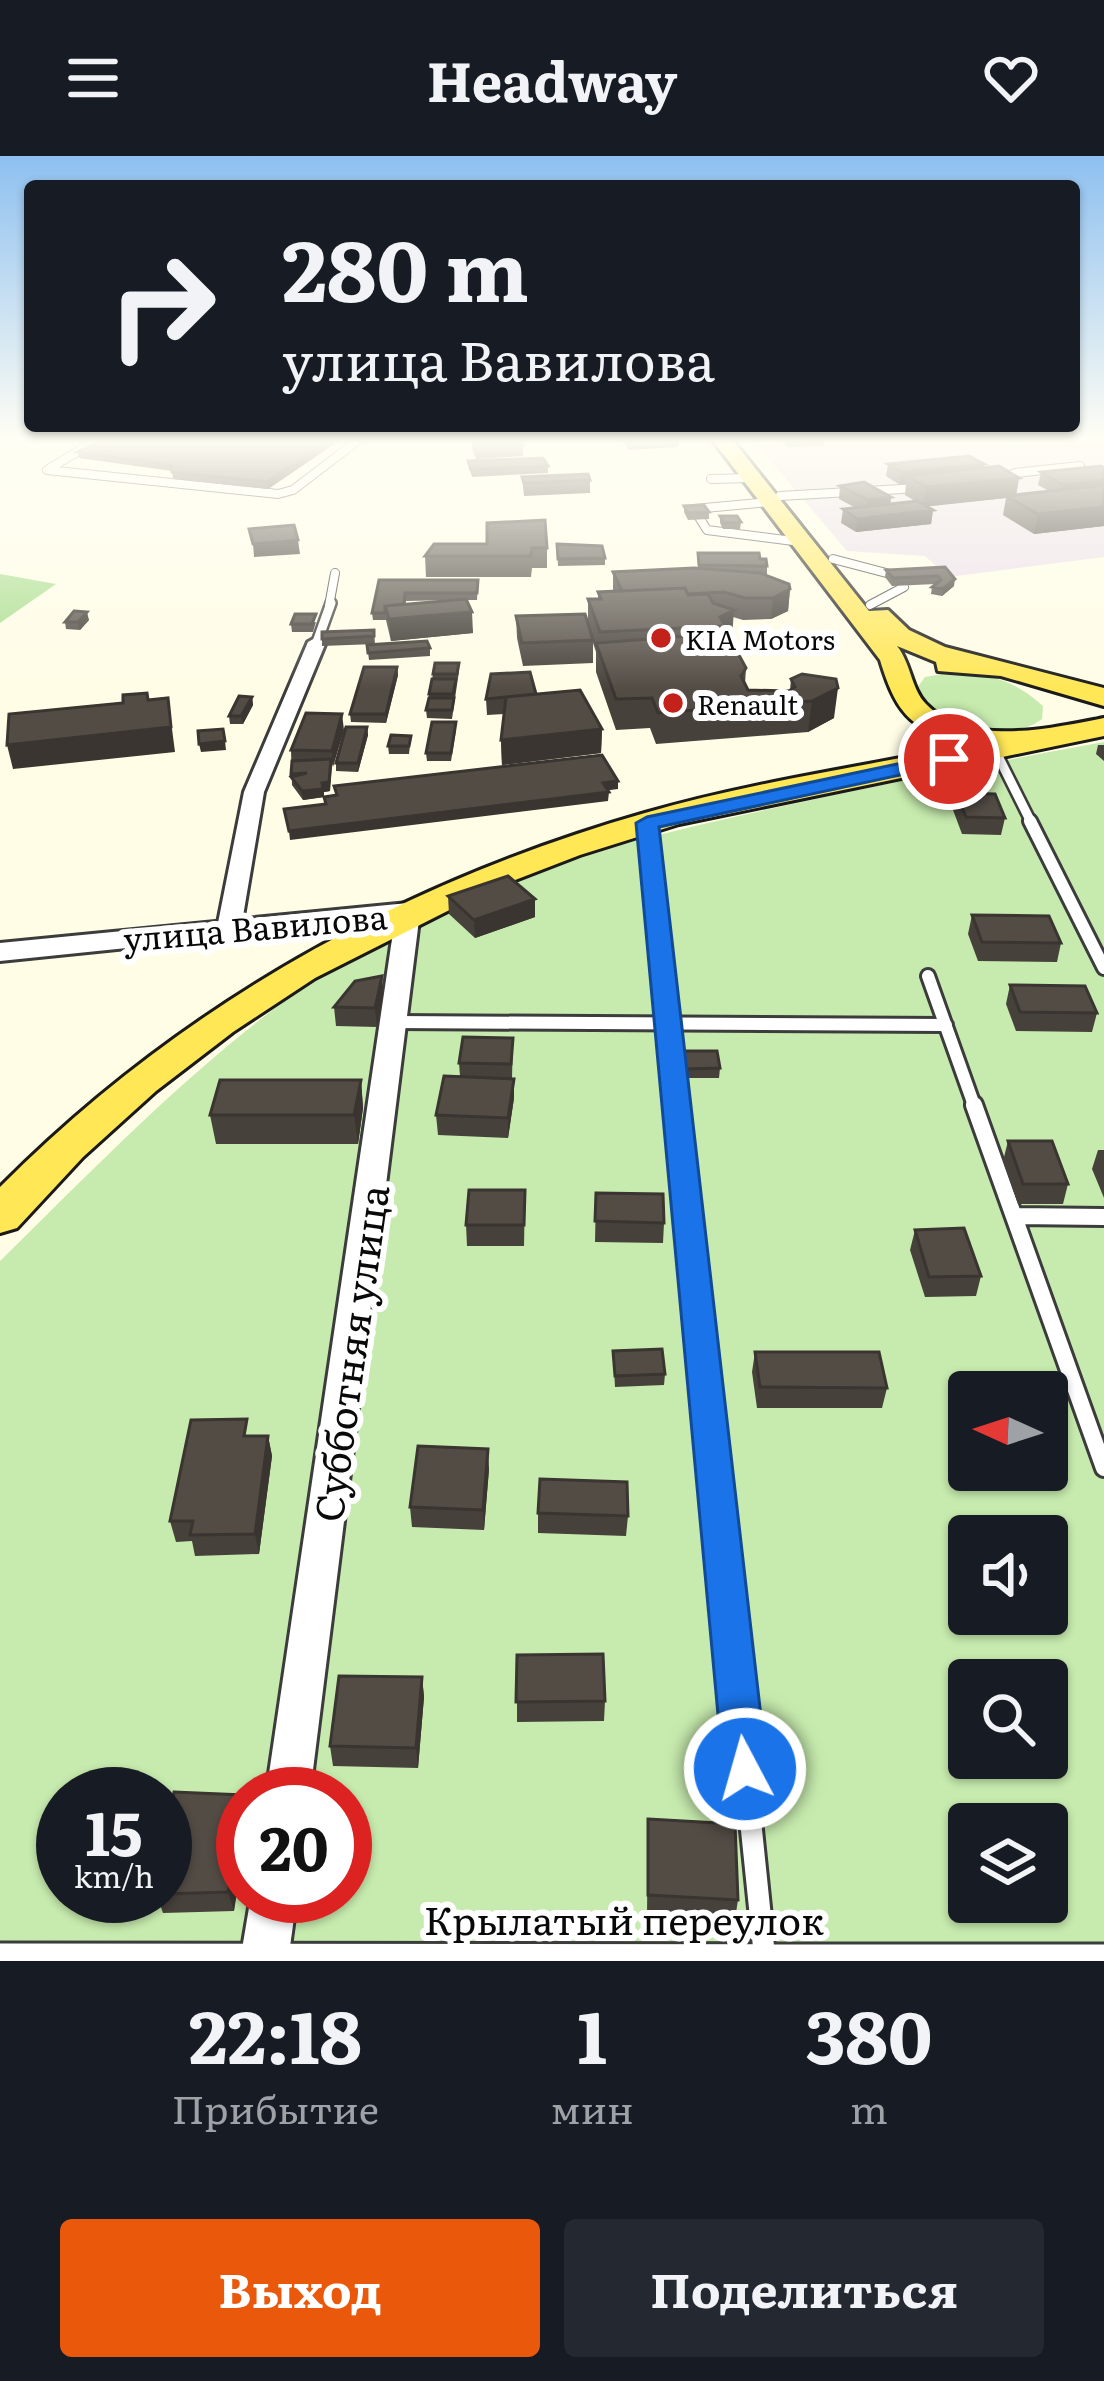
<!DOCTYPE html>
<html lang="ru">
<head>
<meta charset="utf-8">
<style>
	:root { --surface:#171b24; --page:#242831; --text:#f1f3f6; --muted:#9ea1a6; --accent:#ea580c }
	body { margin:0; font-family:Literata,serif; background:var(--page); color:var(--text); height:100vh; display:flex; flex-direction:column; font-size:45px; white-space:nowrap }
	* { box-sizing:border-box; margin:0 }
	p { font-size:39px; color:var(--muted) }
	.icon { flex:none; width:66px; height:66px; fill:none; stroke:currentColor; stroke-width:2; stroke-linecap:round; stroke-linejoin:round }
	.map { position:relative; height:1805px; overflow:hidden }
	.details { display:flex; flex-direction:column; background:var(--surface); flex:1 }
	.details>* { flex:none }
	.top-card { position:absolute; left:24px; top:24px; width:1056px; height:252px; border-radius:12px; box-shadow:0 3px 9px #0004; background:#171b24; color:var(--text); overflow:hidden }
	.needle { width:78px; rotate:273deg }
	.fabs { position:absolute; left:948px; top:1215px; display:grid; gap:24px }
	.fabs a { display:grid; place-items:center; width:120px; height:120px; border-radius:12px; background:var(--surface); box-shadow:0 3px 9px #0004; font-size:60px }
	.speed { position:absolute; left:36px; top:1611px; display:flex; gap:24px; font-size:60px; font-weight:700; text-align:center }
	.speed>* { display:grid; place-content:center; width:156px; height:156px; border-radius:50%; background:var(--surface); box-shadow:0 3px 9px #0004; line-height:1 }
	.speed small { font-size:30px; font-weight:400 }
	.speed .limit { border:18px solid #d22; background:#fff; color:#111 }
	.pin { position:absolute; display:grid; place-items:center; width:102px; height:102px; color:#fff; margin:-51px; border:6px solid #fff; border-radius:50%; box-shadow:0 3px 12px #0007 }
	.me { position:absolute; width:132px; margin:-66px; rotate:354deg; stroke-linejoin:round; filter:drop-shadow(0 0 9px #0008) }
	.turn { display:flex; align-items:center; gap:42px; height:252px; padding:0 60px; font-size:54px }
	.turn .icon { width:156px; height:156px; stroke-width:2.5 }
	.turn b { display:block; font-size:84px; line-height:102px }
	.eta { display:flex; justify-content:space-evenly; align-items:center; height:204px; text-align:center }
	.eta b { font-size:72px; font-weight:700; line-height:84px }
	.primary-button { display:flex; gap:24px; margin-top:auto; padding:24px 60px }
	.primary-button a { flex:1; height:138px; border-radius:12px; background:var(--accent); color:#fff; font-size:48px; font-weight:700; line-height:138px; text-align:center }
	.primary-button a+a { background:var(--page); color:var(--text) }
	header { display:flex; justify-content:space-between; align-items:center; height:156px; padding:0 60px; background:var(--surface); font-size:54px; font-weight:700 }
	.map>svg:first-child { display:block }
</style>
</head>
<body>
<header><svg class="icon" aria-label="menu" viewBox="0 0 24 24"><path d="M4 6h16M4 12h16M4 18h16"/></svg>Headway<svg class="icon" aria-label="heart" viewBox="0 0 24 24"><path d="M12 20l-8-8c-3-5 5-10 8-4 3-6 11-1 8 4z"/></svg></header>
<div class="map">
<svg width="1104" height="1805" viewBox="0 0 1104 1805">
	<rect width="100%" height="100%" fill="#fffde6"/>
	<!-- industrial -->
	<path fill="#eadcea" d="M751,282H1104V401L949,421L925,400L847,395Z"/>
	<!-- green -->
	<path fill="#c7ebae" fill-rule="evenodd" d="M954,516C991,518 1016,525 1043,550L1042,563C1009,589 931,573 917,532L925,521Z
		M1104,586V1805H0V1105C119,988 233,867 379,783C496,716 627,685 757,656C872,630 988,607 1104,586ZM969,1236H1047V1314H969ZM969,1380H1047V1458H969ZM969,1524H1047V1602H969ZM63,1638H165V1740H63ZM243,1638H345V1740H243ZM969,1668H1047V1746H969Z"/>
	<!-- forest -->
	<path fill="#a8dd8c" d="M0,418L56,428L0,467Z"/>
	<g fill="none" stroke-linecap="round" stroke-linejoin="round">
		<defs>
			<path id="service-far4" d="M100,282L47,314L278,338L293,334L361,282
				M711,323L750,322
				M1001,324L1015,317L1080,310
				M780,340L919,332
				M769,346L694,353L707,374L801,386
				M833,403L894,419L904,431L870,449
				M329,450L335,417"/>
			<path id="service-far3" d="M317,486L331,447
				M995,594L1032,668"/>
			<path id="service-far2" d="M1030,665L1104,812
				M647,667L677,952
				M928,820L975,952
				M395,866L946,869"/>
			<path id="service-far1" d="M676,949L715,1323
				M974,949L1104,1312
				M1014,1060L1104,1061"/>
			<path id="service" d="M715,1320L765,1805
				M0,1798L1104,1799"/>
			<path id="minor" d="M317,481L326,486L264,636L241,772L229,779L221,777L217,772L244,636L308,486Z
				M408,749L420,756L310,1638H266L396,756Z
				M251,1740H297L288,1805H240Z"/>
			<path id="tertiary" d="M408,747L418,750L422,756L418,762L0,805V787Z"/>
			<path id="primary" d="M711,282H731L869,455L888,454L909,474L945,491L1104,532V550L1001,520L938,515L936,506L897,490C911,507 911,533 926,548C969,592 1052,572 1104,562V580L679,668L580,699L489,734L315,822L233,876L156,935L83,1001L17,1072L0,1077V1031C180,850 400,727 645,657C752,626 865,610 974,588C913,575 898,563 880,504Z"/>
		</defs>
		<!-- service-far4 casing -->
		<use href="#service-far4" stroke="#3c3c3c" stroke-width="10"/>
		<!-- service-far3 casing -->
		<use href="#service-far3" stroke="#3c3c3c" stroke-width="14"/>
		<!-- service-far2 casing -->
		<use href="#service-far2" stroke="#3c3c3c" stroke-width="18"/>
		<!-- service-far1 casing -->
		<use href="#service-far1" stroke="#3c3c3c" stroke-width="22"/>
		<!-- service casing -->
		<use href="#service" stroke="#3c3c3c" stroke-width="27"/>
		<!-- minor casing -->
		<use href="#minor" stroke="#3c3c3c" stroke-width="6"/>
		<!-- tertiary casing -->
		<use href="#tertiary" stroke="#3c3c3c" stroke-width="6"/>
		<!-- primary casing -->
		<use href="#primary" stroke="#1a1a1a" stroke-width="6"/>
		<!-- service-far4 -->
		<use href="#service-far4" stroke="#fff" stroke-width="8"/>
		<!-- service-far3 -->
		<use href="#service-far3" stroke="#fff" stroke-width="9"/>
		<!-- service-far2 -->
		<use href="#service-far2" stroke="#fff" stroke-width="12"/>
		<!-- service-far1 -->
		<use href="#service-far1" stroke="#fff" stroke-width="16"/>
		<!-- service -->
		<use href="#service" stroke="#fff" stroke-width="21"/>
		<!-- minor -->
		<use href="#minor" fill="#fff" fill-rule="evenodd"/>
		<!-- tertiary -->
		<use href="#tertiary" fill="#fff" fill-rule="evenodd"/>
		<!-- primary -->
		<use href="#primary" fill="#ffe756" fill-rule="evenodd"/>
	</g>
	<!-- wall -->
	<path fill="#47413b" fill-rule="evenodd" d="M106,282H343L268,333L173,323L172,315L79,302L78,296Z
		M472,282L523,288V300L476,303L472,293Z
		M620,282H679L678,291L629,294Z
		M779,282H852L824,283V290L787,291Z
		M468,305L548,310V317L472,321Z
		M888,308L983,312L1019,322L1016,339L1049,335L1038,329L1041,316L1104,312V370L1034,378L1003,359L1006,342L926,350L933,354L931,368L856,376L841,367L843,353L856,352L839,343L840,330L890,348L915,345L905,339L906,328L900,329L886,320Z
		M522,321L590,324V337L524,340Z
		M684,350L709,356V363L688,364L684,356Z
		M720,360L741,366L740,373H723L720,367Z
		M557,388L605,402V409L558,410Z
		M547,392V412H532L531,421H426L425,400Z
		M698,397L760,403L767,410V419L790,433L788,455L771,463L743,464L733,461L730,483L746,512L745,528L748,534H790L791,523L834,562L808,576L656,588L650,572L616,574L596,516V496L593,487V507L523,510L517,482L516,460L588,468V443H598V436L613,435V416L698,412Z
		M945,411L954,430L942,440L931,438L932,431L936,428L892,430L885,421L886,414Z
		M379,424H478L477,444H467L473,477L391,485L386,464H373L372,457ZM453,444L405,448L406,445Z
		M89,464L80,474L66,473L65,466Z
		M316,466L313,476H292L291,468Z
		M374,474L375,488L322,490V476Z
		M430,492V500L369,504L368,496Z
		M397,511L398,519L386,567L351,566L350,558Z
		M459,515L452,563L427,562L426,554L433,518Z
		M536,538L602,573L601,597L502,609L501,584L504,558L487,559L486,543Z
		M252,541L253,549L243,568H230L229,560Z
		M367,571L368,579L358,616L336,615V607Z
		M344,574L332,611L330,635L324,636V641L303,644L292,629L291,594Z
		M456,574L451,605H427L426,597Z
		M411,580L409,598H389L388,590Z
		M1098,589H1104V605L1096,598Z
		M956,637L1005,662L1001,679L962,678L953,654Z
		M448,740L535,743V761L475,782L449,758Z
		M972,759L1061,787L1057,806L978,805L968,778Z
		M382,820L383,839L377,871L336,870L334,851Z
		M1010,829L1097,857L1092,876L1016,875L1006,848Z
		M513,882L512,922L514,923V942L508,982L438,979L436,959L460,920L459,907Z
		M683,895L720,912L719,922H684Z
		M361,924L363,952L358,988H216L210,959Z
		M1008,985L1068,1028L1063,1048H1018L1003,1005Z
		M1098,994H1104V1042L1092,1013Z
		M525,1034L524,1090H467L466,1069Z
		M596,1037L664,1067L663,1087L595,1086Z
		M915,1074L981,1120L976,1140L925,1141L910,1094Z
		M613,1195L665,1218L664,1229L615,1231Z
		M755,1196L887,1232L882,1252H757L752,1216Z
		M250,1280H268L272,1300L259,1398L195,1400L192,1385L176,1386L170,1365Z
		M489,1313L484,1374L412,1371L410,1351Z
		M538,1357L628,1360L626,1380L538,1377Z
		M517,1499L605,1545L604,1565L517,1566Z
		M422,1521L424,1541L418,1612L333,1610L330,1590Z
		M243,1639L234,1755L163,1757L157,1740H165V1690Z
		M648,1663L738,1744L735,1763L647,1758Z"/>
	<!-- shaded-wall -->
	<path fill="#3a3530" d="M333,282H343L268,333L267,326Z
		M984,308L982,321L907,320L906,328L900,329L901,316Z
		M1019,322L1016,340H1006V342L923,351L926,331Z
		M1104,324V337L1060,341L1063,329Z
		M891,341L890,354L866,358L868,344Z
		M1104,351V370L1034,378L1038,358Z
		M933,354L931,368L856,376L857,363Z
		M298,384L300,398L254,401L253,388Z
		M955,423L954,430L942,440L943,433Z
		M790,433L788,455L771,463L773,442Z
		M405,437L403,461L472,456L473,477L391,485L389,463Z
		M734,454L732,482L724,486L725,470L720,461Z
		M87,456L89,464L80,474L78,466Z
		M397,511L398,519L386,567V558Z
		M838,532L834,562L808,576L812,545Z
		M252,541L253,549L243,568L241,560Z
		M168,542L175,596L13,613L7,589Z
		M342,558L344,574L333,611L332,595Z
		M367,571L368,579L358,616V607Z
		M602,573L601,597L502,609L501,584Z
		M225,585L226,594L201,596L199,588Z
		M331,603L330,635L324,636V641L303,644L302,635L322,627Z
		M618,625V633L603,635V627Z
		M609,636L608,645L290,684L289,675Z
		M535,743V761L475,782L474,764Z
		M382,820L383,839L377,871L375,852Z
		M514,923V942L508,982V962Z
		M361,924L363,952L358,988L354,959Z
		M268,1280L272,1300L259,1398L255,1378Z
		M488,1293L489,1313L484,1374L483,1354Z
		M422,1521L424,1541L418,1612L416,1592Z
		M243,1652V1701L234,1755L228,1736Z"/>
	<!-- building -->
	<path fill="#534c45" stroke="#3a3530" stroke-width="3" d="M106,282H333L267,326L172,316L171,309L78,296Z
		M472,282H520L523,288L476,290Z
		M969,300L984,308L901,316L888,308Z
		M543,302L548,310L471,314L468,305Z
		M999,310L1019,322L926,331L907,320Z
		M1101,310L1104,312V324L1063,329L1041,316Z
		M588,318L590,324L524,327L522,321Z
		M864,326L891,341L868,344L840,330Z
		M1104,329V351L1038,358L1006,340Z
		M917,345L933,354L857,363L843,353Z
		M704,349L709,356L688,357L684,350Z
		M720,360H737L741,366L724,367Z
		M545,364L547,392H532L531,400H425L434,388H487V367Z
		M294,369L298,384L253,388L249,373Z
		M557,388L602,390L605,402L558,403Z
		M698,397H759L760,403H766L767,410L699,409Z
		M945,411L955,423L943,433L932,431L941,424L938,420L893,422L886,414Z
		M694,412L760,417L789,428L790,433L773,442H745L724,436L688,438L685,432L622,435L613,416Z
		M379,424H478L477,437H405L404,448L385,450V457H372Z
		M685,432L688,439L708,438L713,447L734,454L720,461L725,470L600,476L588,443H601L598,436Z
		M466,443L472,456L389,463L385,450Z
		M74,455L87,456L78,466H65Z
		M295,458H316L312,468H291Z
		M585,458L593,484L522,487L516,460Z
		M374,474V480L322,483V476Z
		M727,477L746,512L741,520L748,534L789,535L795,531L791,523L802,518L836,523L838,532L812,545L658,557L652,542L616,543L596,487Z
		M427,485L430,492L368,497L367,489Z
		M435,507H459L457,518H433Z
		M364,511H397L386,558H350Z
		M530,516L536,538L486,543L491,518Z
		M432,523H456L453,538H429Z
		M580,534L602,573L501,584L506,541Z
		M147,537L148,544L168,542L171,571L7,589L9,558L123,547V539Z
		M239,540L252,541L241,560H229Z
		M429,542H454L452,554H426Z
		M306,557L342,558L332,595L291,594Z
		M432,566H456L451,597H426Z
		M346,571H367L358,607H336Z
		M223,573L225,585L199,588L198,575Z
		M391,579L411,580L409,590H388Z
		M602,599L618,625L603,627L609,636L289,675L284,653L326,648L324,641L337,639L334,630Z
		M331,603L329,626L322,627L323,633L302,635L291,621L307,617L291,618L292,605Z
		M956,637L995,638L1005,662L966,661Z
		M508,720L535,743L474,764L448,740Z
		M972,759L1049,760L1061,787L982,786Z
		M382,820L375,852L334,851L355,825Z
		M1010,829L1085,830L1097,857L1020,856Z
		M463,881L513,882L511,908L459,907Z
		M683,895H717L720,912L685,913Z
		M444,920L514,923L508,962L436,959Z
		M220,924H361L354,959H210Z
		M1008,985H1052L1068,1028H1023Z
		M469,1034H525L524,1069H466Z
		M596,1037L663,1038L664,1067L595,1065Z
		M964,1072L981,1120L929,1121L915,1074Z
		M662,1193L665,1218L615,1220L613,1195Z
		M755,1196H879L887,1232L760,1231Z
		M247,1263L244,1280H268L255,1378L190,1379L193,1365H170L191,1264Z
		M418,1290L488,1293L483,1354L410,1351Z
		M540,1323L627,1326L628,1360L538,1357Z
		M603,1498L605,1545L516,1546L517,1499Z
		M339,1520L422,1521L416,1592L330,1590Z
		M174,1636L243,1639V1652L228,1736L165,1738V1690Z
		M648,1663L735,1668L738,1744L648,1739Z"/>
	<!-- sky -->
	<linearGradient id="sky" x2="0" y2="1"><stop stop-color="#8dc0f0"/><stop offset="0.53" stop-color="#fffef4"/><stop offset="1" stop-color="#fffef4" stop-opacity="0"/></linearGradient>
	<rect width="1104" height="534" fill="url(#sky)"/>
	<!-- route -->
	<path fill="#1a73e8" stroke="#114b97" stroke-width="3" d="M949,597L959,603L956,607L659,671L767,1613L761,1628L745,1635L730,1628L723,1613L636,667L647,661Z"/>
	<!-- markers -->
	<g fill="#c22219" stroke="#fff" stroke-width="4.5">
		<circle cx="661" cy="482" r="12"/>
		<circle cx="673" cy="547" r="12"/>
	</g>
	<g text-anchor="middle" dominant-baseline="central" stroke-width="12" stroke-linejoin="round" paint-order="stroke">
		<!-- far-poi labels -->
		<g font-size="27" fill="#090909" stroke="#fff" text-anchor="start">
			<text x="685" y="482">KIA Motors</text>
			<text x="697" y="547">Renault</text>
		</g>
		<!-- street labels -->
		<g font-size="33" fill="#090909" stroke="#fff">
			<text transform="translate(255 770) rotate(-5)">улица Вавилова</text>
		</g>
		<!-- near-street labels -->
		<g font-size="39" fill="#090909" stroke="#fff">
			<text transform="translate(349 1197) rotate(-82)">Субботняя улица</text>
			<text x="624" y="1762">Крылатый переулок</text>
		</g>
	</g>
</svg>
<div class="fabs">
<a><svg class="needle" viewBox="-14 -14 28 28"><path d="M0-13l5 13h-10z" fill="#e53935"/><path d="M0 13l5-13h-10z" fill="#9ea1a6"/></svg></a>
<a><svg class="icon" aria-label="sound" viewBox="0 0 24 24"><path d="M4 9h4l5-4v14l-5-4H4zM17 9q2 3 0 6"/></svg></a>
<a><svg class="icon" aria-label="search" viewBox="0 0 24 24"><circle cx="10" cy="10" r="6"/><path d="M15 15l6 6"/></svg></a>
<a><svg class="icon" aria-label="layers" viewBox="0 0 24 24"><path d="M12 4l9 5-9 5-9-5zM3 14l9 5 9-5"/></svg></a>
</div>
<div class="speed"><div>15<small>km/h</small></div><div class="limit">20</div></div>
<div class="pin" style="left:949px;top:603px;background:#d93025"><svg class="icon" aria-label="arrive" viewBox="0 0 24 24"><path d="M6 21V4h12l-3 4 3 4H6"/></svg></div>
<svg class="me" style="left:745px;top:1613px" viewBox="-20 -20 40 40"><circle r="17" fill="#1a73e8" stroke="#fff" stroke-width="3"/><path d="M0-11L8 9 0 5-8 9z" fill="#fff"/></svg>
<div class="top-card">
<div class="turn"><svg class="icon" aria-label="right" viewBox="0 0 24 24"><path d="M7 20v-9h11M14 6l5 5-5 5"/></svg><div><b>280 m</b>улица Вавилова</div></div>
</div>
</div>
<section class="details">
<div class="eta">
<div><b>22:18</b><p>Прибытие</p></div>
<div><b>1</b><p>мин</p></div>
<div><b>380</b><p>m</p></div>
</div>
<div class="primary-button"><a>Выход</a><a>Поделиться</a></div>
</section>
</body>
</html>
